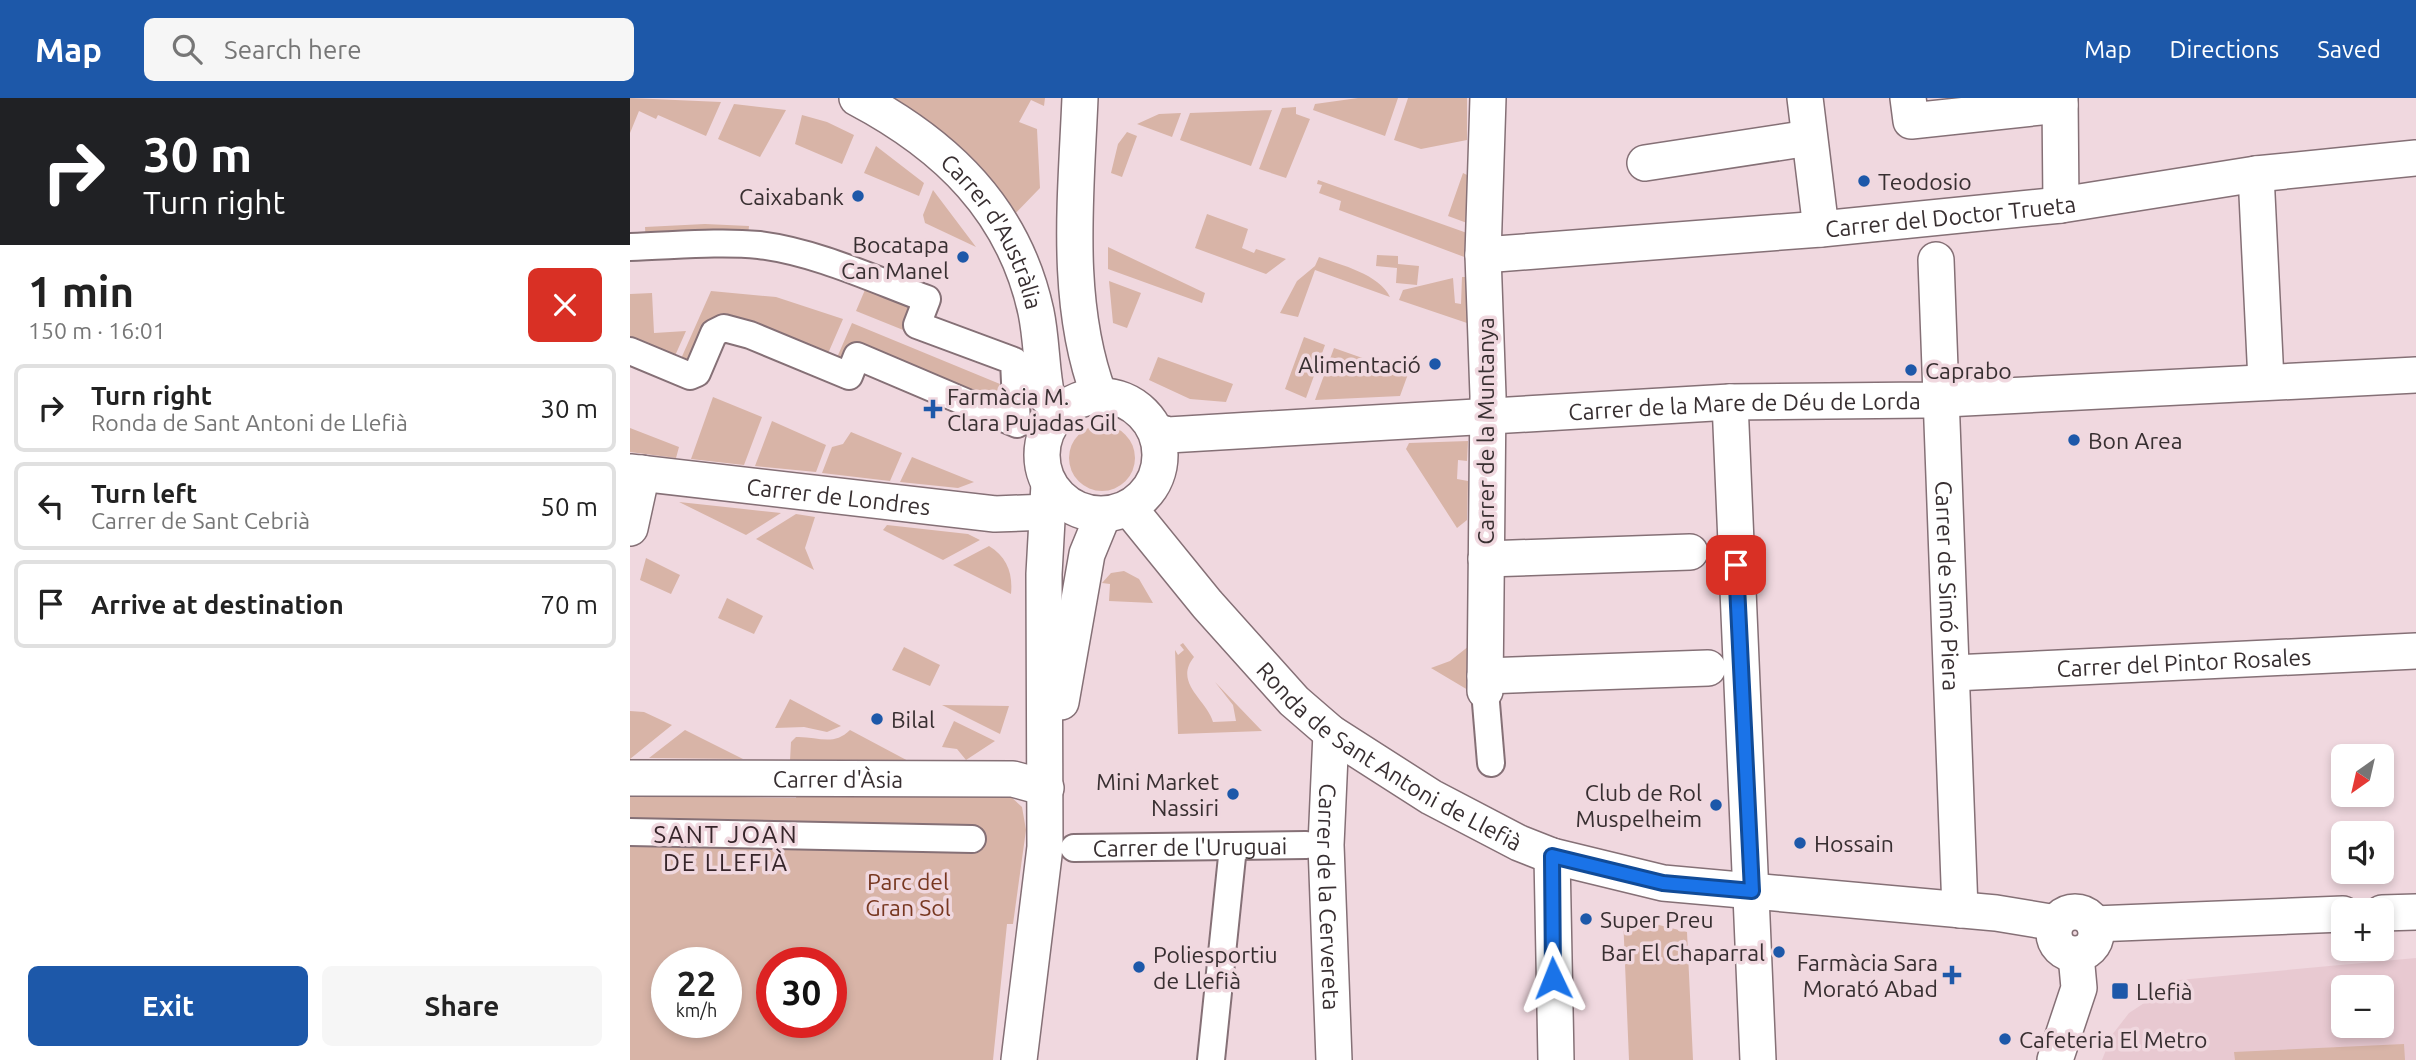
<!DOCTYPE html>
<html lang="en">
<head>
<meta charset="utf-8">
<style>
	:root { --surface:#fff; --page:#f6f6f6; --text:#222; --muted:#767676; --line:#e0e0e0; --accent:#1d58a9 }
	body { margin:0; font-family:Ubuntu,sans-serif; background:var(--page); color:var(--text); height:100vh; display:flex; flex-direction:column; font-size:26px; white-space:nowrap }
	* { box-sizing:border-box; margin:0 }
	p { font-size:23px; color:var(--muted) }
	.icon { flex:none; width:38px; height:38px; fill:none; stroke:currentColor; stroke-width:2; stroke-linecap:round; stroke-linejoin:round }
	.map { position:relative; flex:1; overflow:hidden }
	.side { display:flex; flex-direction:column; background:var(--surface); width:630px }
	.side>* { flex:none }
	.hud { background:#202124; color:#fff; overflow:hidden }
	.needle { width:46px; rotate:214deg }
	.controls { position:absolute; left:1701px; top:646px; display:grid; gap:14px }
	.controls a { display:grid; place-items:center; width:63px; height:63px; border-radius:10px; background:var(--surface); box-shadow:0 4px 10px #0003; font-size:35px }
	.speed { position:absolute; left:21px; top:849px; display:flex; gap:14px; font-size:35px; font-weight:700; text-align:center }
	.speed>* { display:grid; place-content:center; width:91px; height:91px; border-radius:50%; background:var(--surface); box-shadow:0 4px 10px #0003; line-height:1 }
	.speed small { font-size:18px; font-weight:400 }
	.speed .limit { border:10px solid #d22; background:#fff; color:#111 }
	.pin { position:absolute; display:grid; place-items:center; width:60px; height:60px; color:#fff; margin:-30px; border-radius:14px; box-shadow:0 4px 10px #0006 }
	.me { position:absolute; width:77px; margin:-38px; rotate:358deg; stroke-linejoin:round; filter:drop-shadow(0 0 5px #0008) }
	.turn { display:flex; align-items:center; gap:24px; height:147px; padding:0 28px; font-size:32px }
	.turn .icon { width:91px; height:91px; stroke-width:2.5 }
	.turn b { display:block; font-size:49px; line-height:60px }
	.round { display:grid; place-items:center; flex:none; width:74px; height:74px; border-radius:10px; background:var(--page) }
	.head { display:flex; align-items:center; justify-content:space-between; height:119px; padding:0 28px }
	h1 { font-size:42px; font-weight:700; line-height:52px }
	.action { display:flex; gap:14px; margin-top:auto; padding:14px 28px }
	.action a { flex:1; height:80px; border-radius:10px; background:var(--accent); color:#fff; font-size:28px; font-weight:700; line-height:80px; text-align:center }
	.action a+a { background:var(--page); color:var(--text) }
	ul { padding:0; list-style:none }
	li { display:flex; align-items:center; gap:21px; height:88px; margin:0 14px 10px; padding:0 14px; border:4px solid var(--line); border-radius:10px }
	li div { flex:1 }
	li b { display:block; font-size:26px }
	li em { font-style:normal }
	header { display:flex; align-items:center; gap:42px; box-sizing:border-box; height:98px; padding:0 35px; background:var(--accent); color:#fff }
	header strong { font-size:33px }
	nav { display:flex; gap:38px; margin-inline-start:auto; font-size:24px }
	.search { width:490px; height:63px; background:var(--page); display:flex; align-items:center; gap:18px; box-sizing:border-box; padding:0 24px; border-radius:10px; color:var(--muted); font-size:26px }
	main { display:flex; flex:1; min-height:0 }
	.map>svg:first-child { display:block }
</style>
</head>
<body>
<header>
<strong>Map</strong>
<div class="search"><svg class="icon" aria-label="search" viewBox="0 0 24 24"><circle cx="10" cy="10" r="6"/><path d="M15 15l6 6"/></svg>Search here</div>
<nav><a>Map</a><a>Directions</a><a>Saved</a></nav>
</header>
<main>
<section class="side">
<div class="hud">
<div class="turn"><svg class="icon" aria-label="right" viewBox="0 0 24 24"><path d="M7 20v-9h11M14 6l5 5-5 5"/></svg><div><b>30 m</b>Turn right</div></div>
</div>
<div class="head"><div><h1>1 min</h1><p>150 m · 16:01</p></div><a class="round" style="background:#d93025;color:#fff"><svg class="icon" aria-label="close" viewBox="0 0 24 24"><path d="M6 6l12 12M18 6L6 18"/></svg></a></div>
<ul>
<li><svg class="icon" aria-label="right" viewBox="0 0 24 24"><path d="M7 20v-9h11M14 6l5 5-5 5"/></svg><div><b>Turn right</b><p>Ronda de Sant Antoni de Llefià</p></div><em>30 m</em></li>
<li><svg class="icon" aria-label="left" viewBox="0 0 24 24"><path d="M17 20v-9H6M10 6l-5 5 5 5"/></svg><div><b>Turn left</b><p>Carrer de Sant Cebrià</p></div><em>50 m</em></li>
<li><svg class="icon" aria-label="arrive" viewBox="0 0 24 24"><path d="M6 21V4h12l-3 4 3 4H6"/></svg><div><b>Arrive at destination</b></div><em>70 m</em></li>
</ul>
<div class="action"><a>Exit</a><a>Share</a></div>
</section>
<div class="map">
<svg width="1786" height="962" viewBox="0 0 1786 962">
	<rect width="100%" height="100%" fill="#f0d8df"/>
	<!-- built -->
	<path fill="#e8c9d1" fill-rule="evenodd" d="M1786,860V962H1472L1482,937L1499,915L1549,882ZM1713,889H1752V928H1713Z"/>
	<!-- green -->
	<path fill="#d8b4a7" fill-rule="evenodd" d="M0,0L91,4L76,38L28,17L26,21L9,13L0,35Z
		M243,0H415L414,8L401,2L389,24L407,31L410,90L379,122Z
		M728,0H768L755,38L683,12L685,6Z
		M778,0H837V42L791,51L764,42Z
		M104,6L156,12L130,59L88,41Z
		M666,9V16L680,21L656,80L629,71L652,10Z
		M642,12L621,68L550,42L560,15Z
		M551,15L542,39L507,26L529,16Z
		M172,17L197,24L224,37L212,66L165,46Z
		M497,34L507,38L492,79L481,75L488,46Z
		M246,48L294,85L289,98L234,75Z
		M833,75L837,77V125L818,118Z
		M688,82L837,135V160L709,112L711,103L689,95L692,87L687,86Z
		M303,92L346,149L295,125L293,117Z
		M577,116L618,131L612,150L624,155L626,151L656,161L636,176L565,150Z
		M75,126L119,128L117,147H16L15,129Z
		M478,149L575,195L572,205L478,171Z
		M747,157L768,158V166L789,168L787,187L766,185L767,170L746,168Z
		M689,159C711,167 749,176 760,199L685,172L668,219L650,215L667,183L685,168Z
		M832,179H837V225L769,202L773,192L823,180L825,205L831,206Z
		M240,180L297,201L287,227L385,277L226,213Z
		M479,183L511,195L497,230L483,225Z
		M81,193L146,199L213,221L193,267L94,230L67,275L46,272Z
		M22,195L24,235L56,233L40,269L0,253V196Z
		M222,225L370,286L358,313L227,258L202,271Z
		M674,239L695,247L676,300L655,291Z
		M704,250L778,276L770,298L685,302Z
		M528,259L603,286L596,304L560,301L519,282Z
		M83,299L132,319L114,367L61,361Z
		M142,323L196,347L186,374L125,368Z
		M439 360a33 33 0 1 1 66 0a33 33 0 1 1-66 0Z
		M0,330L49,349L46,360L0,354Z
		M221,334L272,355L260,383L192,375L202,349L213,346Z
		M838,343L837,363L828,362L827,381L838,383L837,422L827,430L776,351L779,345Z
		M282,359L344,384L328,390L270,384Z
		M49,404L151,415L116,437Z
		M166,416L185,419L175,450L184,472L126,441Z
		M257,427L338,436L350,442L313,462L253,432Z
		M359,448C377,459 383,475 381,496L323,467Z
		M16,460L50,477L41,496L10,482Z
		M494,473L509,481L523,505L479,503L480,486L472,485L481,475Z
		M97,500L133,518L124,536L88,520Z
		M553,545L564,559C543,585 577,602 583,624L606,623L603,607L585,584L632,633L548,636L545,552L548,557L554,552L550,547Z
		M839,548L838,592L801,570L820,563Z
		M274,549L310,567L300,588L262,572Z
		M160,601L211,628L197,634L174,629L145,630Z
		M312,607L379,608L370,636Z
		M0,613L14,614L42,627L0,661Z
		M324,623L365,643L336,662L327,651L312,649Z
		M55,632L113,661L19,660Z
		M220,632L282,665L160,663L161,644L166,639C187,638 203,649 220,632Z
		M167,692L380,698L392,709L396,732L383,826H377L363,962H0V697L166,700ZM37,864H96V924H37ZM142,864H201V924H142Z
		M993,818L1057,834L1063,962H999Z
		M1774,946L1775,962H1605L1604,954Z"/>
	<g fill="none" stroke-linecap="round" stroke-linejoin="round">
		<defs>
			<g id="pedestrian">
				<path d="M0,149C42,148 86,143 129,147C186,154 243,181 297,201L287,227L384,263L387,326L227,258L219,278L120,237L94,230L84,235L67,275L60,278L0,253"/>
				<path d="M855,593L861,665"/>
				<path d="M0,734L342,741"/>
				<path id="s1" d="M444,750L676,747"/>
				<path d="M581,962L603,749"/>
			</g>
			<g id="minor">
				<path id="s2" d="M227,0C316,47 384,112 406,214C412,243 411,271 417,299L433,310"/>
				<path d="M450,0C446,98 434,204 469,297"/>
				<path d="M1175,0L1191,131"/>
				<path d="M1278,0L1281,23L1430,7"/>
				<path d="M1430,0L1431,107"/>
				<path d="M1015,65L1179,40"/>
				<path d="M1626,76L1636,283"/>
				<path id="s3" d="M853,157L1191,131L1431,107L1626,76L1786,60"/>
				<path id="s4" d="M1306,162L1330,812"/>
				<circle cx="471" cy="357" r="59"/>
				<path d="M1100,304L1128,962"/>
				<path id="s5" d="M526,333L538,337L1100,304L1296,302L1786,277"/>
				<path id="s6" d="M0,374L365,416L418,414"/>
				<path id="s7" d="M499,410L577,506L664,603L701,635L801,699L889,745L922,758L1033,785L1366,815L1426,825"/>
				<path d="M0,430L12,375"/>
				<path d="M856,461L1060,454"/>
				<path id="s8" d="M1323,575L1786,553"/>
				<path d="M855,578L1078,570"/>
				<path d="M855,593L858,298L853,157L858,0"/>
				<path d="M431,604L457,456L473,417"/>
				<path id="s9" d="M701,635L696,747L704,962"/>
				<path id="s10" d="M0,680L383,681L416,690"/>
				<path d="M922,758L926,962"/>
				<circle cx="1445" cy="835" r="21"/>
				<path d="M1752,815L1786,814"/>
				<path d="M1464,826L1713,816"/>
				<path d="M389,962L415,749L414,476L419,386"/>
				<path d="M1425,962L1449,890L1446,857"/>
			</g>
		</defs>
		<!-- pedestrian casing -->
		<use href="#pedestrian" stroke="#857076" stroke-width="30"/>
		<!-- minor casing -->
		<use href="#minor" stroke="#857076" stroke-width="38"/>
		<!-- pedestrian -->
		<use href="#pedestrian" stroke="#fff" stroke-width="26"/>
		<!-- minor -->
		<use href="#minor" stroke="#fff" stroke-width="35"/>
	</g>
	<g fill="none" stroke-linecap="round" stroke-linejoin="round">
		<defs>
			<path id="route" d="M923,880L922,758L1033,785L1122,793L1106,467"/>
		</defs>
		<!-- route casing -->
		<use href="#route" stroke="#114b97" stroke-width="18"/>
		<!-- route -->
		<use href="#route" stroke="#1a73e8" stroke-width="12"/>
	</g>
	<!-- markers -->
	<g fill="#1d58a9" stroke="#f0d8df" stroke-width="2.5">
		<circle cx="1234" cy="83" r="7"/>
		<circle cx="228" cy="98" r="7"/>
		<circle cx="333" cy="159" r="7"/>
		<circle cx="805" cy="266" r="7"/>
		<circle cx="1281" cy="272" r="7"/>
		<path d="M299.5 300.5h7v7h7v7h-7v7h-7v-7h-7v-7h7z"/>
		<circle cx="1444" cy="342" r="7"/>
		<circle cx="247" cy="621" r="7"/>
		<circle cx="603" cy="696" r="7"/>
		<circle cx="1086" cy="707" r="7"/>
		<circle cx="1170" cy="745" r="7"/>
		<circle cx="956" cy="821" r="7"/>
		<circle cx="1149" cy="854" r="7"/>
		<circle cx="509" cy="869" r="7"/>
		<path d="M1318.5 866.5h7v7h7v7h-7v7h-7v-7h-7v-7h7z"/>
		<rect x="1481" y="884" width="18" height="18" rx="3.5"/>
		<circle cx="1375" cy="941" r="7"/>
	</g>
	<g text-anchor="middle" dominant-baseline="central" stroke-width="7" stroke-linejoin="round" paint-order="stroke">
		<!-- poi labels -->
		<g font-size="23" fill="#382f31" stroke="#f0d8df" text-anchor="start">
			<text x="1248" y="83">Teodosio</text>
			<text x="214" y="98" text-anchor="end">Caixabank</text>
			<text x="319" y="146" text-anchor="end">Bocatapa<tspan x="319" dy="26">Can Manel</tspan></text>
			<text x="791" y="266" text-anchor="end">Alimentació</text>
			<text x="1295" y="272">Caprabo</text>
			<text x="317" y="298">Farmàcia M.<tspan x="317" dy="26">Clara Pujadas Gil</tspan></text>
			<text x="1458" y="342">Bon Area</text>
			<text x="261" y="621">Bilal</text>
			<text x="589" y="683" text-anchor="end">Mini Market<tspan x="589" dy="26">Nassiri</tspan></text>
			<text x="1072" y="694" text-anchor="end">Club de Rol<tspan x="1072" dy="26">Muspelheim</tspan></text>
			<text x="1184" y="745">Hossain</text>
			<text x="970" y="821">Super Preu</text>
			<text x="1135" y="854" text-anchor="end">Bar El Chaparral</text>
			<text x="523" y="856">Poliesportiu<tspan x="523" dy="26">de Llefià</tspan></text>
			<text x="1308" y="864" text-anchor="end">Farmàcia Sara<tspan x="1308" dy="26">Morató Abad</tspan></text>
			<text x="1506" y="893">Llefià</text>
			<text x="1389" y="941">Cafeteria El Metro</text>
		</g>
		<!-- street labels -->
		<g font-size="23" fill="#382f31" stroke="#f0d8df">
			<text stroke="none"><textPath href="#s3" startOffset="469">Carrer del Doctor Trueta</textPath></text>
			<text stroke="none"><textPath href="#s2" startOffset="196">Carrer d'Austràlia</textPath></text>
			<text stroke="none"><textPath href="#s5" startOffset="590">Carrer de la Mare de Déu de Lorda</textPath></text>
			<text transform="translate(855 333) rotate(-90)">Carrer de la Muntanya</text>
			<text stroke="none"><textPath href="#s6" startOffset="210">Carrer de Londres</textPath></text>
			<text stroke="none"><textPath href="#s4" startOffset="326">Carrer de Simó Piera</textPath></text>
			<text stroke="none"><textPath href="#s8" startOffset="231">Carrer del Pintor Rosales</textPath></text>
			<text stroke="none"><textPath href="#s7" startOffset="364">Ronda de Sant Antoni de Llefià</textPath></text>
			<text stroke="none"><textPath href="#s10" startOffset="208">Carrer d'Àsia</textPath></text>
			<text stroke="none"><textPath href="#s1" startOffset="116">Carrer de l'Uruguai</textPath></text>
			<text stroke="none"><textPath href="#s9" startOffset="164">Carrer de la Cervereta</textPath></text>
		</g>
		<!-- park labels -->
		<g font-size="23" fill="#773720" stroke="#f0d8df">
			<text x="278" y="783">Parc del<tspan x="278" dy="26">Gran Sol</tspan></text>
		</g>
		<!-- neighbourhood labels -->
		<g font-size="24" letter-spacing="2" fill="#36252a" stroke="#f0d8df">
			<text x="96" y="736">SANT JOAN<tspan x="96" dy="28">DE LLEFIÀ</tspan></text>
		</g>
	</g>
</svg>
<div class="controls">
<a><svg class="needle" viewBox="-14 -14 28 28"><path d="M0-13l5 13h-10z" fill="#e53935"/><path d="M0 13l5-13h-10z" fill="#767676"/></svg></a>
<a><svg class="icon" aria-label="sound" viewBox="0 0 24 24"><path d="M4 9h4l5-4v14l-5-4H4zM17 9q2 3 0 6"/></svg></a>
<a>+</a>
<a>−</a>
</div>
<div class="speed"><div>22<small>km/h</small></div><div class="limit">30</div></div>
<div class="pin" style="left:1106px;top:467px;background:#d93025"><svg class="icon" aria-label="arrive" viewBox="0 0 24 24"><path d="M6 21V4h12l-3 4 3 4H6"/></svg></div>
<svg class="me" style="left:923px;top:880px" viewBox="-20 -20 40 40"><path d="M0-17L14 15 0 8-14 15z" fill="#1a73e8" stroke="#fff" stroke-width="4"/></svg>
</div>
</main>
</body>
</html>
